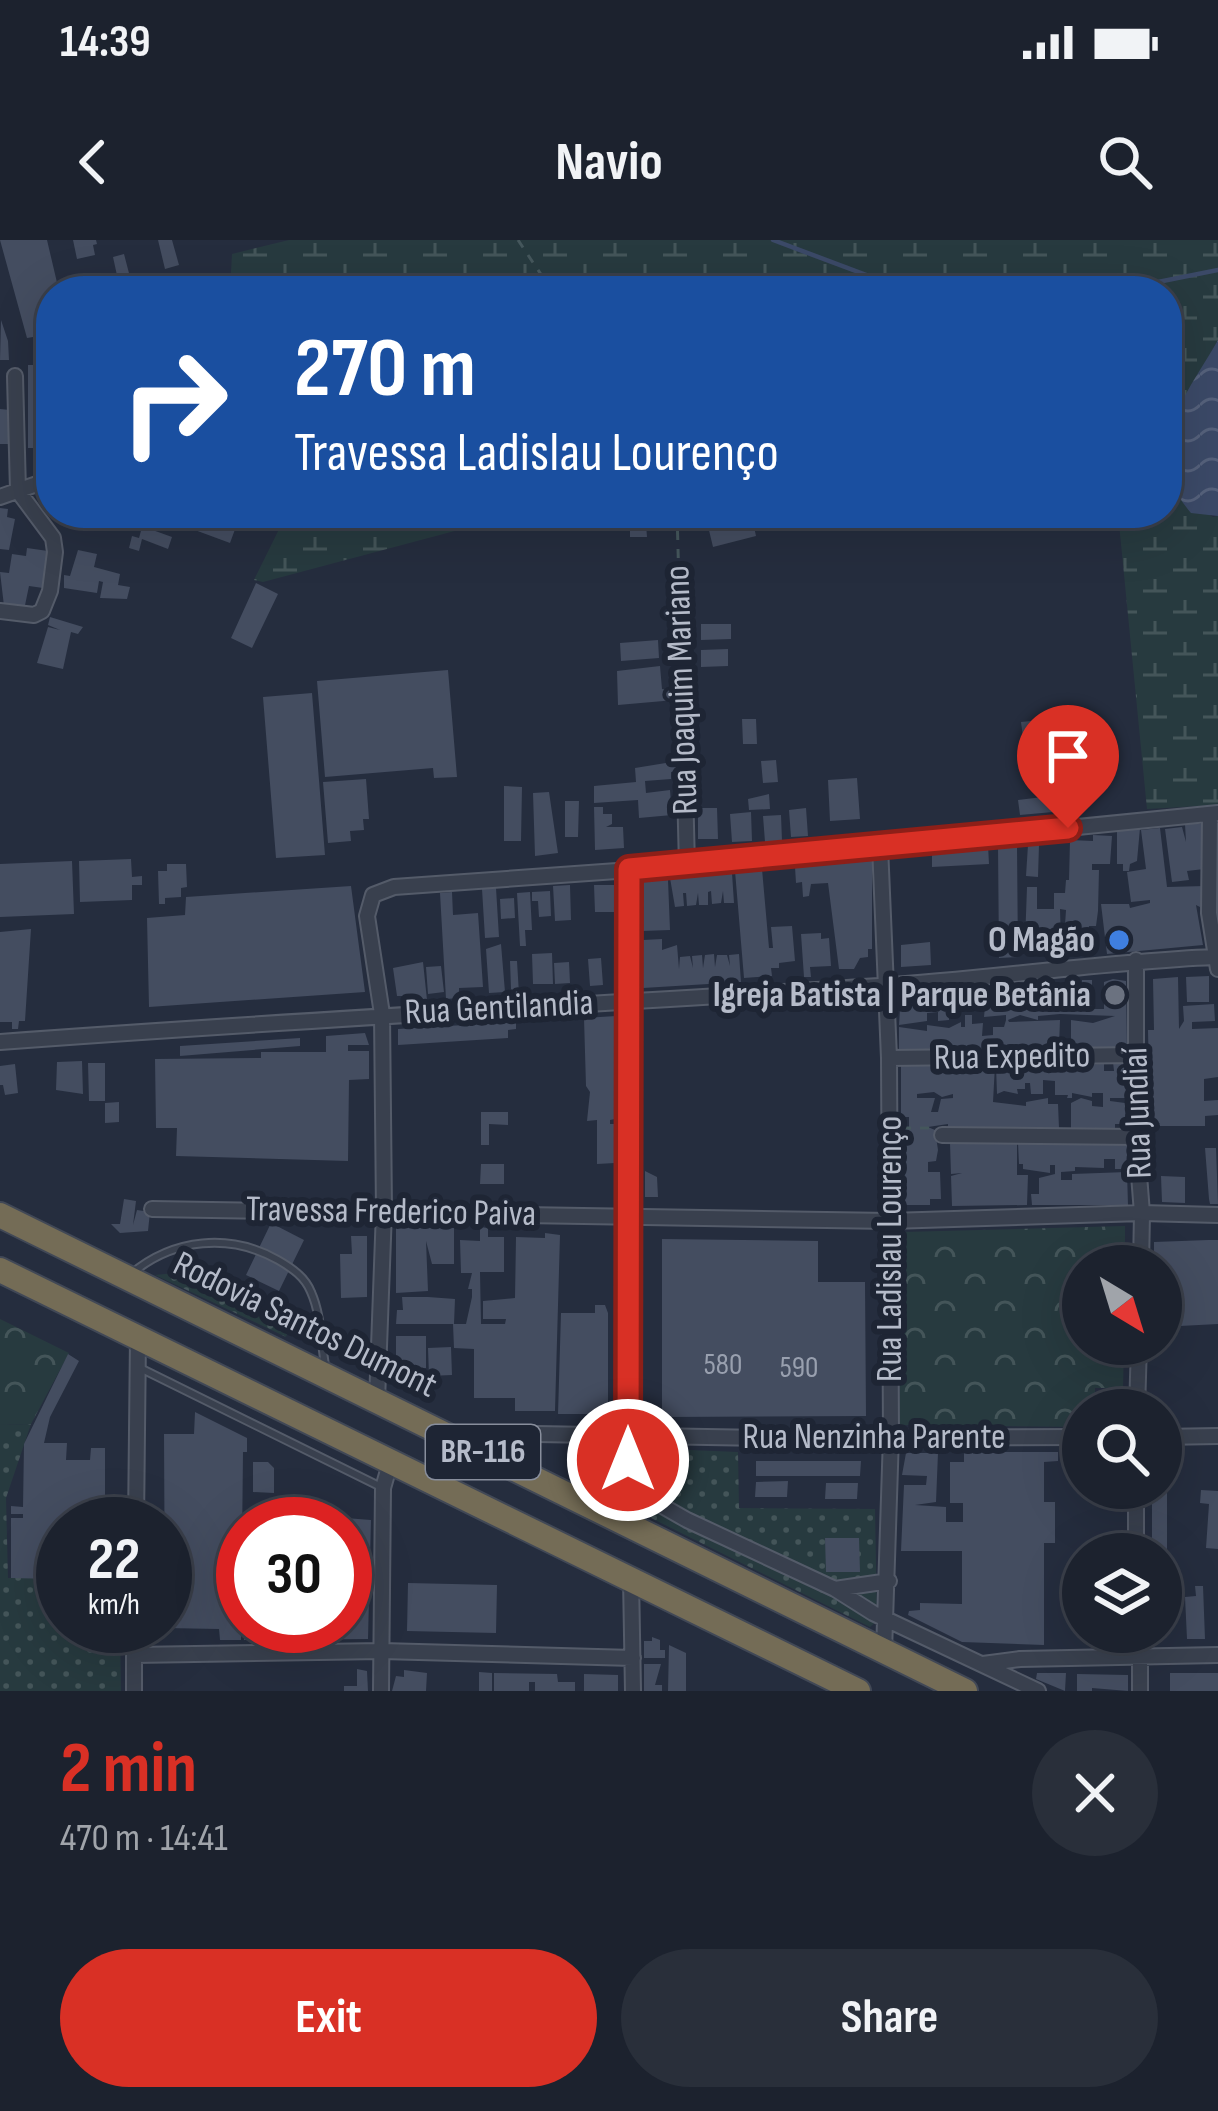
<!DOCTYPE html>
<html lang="en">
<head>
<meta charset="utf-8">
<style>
	:root { --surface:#1c222e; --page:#292f3a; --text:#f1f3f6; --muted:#a0a4aa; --line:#3a3f4a; --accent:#d93025 }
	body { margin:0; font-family:"Sofia Sans Condensed",sans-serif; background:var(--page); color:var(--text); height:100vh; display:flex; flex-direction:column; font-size:45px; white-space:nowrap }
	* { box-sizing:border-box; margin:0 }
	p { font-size:39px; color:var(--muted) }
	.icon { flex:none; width:66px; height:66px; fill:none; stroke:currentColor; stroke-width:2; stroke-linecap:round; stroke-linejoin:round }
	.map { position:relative; height:1451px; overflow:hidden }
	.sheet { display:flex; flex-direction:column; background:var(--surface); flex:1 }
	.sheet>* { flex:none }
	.banner { position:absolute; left:36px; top:36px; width:1146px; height:252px; border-radius:48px; box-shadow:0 12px 48px #0002,0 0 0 3px var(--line); background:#1a4fa0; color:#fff; overflow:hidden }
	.needle { width:78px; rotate:142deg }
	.tools { position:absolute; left:1062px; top:1005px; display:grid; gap:24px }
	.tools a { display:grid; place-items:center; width:120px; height:120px; border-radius:50%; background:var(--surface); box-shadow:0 12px 48px #0002,0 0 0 3px var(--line); font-size:60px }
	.speed { position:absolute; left:36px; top:1257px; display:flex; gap:24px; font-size:60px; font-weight:700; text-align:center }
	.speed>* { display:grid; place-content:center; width:156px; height:156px; border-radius:50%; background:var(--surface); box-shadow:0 12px 48px #0002,0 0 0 3px var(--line); line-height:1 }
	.speed small { font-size:30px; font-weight:400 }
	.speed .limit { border:18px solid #d22; background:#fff; color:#111 }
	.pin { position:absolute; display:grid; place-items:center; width:102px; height:102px; color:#fff; margin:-123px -51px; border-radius:50% 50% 50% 0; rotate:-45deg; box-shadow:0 0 12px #0007 }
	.pin .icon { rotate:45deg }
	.me { position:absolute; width:132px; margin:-66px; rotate:0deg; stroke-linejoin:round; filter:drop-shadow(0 0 9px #0008) }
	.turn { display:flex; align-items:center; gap:42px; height:252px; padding:0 60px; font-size:54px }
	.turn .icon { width:156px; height:156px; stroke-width:2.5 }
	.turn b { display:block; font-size:84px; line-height:102px }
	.round { display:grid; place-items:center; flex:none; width:126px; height:126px; border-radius:63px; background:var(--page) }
	.summary { display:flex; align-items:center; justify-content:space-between; height:204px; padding:0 60px }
	h1 { font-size:72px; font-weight:700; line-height:90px; color:var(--accent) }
	.action { display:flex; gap:24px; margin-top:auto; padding:24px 60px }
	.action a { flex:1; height:138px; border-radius:72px; background:var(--accent); color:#fff; font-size:48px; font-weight:700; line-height:138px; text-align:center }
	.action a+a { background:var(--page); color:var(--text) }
	.status { display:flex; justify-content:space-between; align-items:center; height:84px; padding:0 60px; background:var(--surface); direction:ltr }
	.status svg { height:33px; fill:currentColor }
	header { display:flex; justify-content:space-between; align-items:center; height:156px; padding:0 60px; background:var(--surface); font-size:54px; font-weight:700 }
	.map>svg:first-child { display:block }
</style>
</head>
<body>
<div class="status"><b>14:39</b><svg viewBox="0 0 49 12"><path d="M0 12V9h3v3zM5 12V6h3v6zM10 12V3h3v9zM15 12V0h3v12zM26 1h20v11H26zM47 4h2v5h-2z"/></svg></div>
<header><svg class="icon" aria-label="back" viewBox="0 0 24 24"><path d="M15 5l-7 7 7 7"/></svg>Navio<svg class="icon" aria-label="search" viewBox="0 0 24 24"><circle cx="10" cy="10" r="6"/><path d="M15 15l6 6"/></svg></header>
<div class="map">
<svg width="1218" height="1451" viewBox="0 0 1218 1451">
	<defs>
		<pattern id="grass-dots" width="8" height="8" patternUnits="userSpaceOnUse" patternTransform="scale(3)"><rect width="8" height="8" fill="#273a3f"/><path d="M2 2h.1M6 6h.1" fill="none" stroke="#445559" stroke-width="1.8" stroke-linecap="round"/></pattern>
		<pattern id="forest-crowns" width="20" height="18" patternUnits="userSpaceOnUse" patternTransform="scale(3)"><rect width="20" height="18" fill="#273a3f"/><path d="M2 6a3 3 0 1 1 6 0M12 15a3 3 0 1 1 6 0" fill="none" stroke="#445559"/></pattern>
		<pattern id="wetland-marsh" width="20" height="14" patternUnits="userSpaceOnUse" patternTransform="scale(3)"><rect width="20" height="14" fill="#273a3f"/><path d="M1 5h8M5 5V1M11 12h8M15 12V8" fill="none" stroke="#445559"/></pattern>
		<pattern id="water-waves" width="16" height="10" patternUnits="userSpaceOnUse" patternTransform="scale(3)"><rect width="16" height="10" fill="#3b4967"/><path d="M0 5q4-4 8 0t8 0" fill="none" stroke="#55617b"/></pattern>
	</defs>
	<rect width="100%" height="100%" fill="#252d3e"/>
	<!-- grass -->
	<path fill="url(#grass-dots)" d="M205,1030L294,1074L286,1097L155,1035Z
		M31,1184L6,1258L8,1338L63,1337V1386H120L121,1451H0V1185Z
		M640,1208L738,1212L739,1268L875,1269L877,1381L870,1387L651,1278L634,1245Z"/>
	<!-- forest -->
	<path fill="url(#forest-crowns)" d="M1125,986V1026H1083V1104H1124L1123,1148H1095V1170H1083V1187L899,1185L903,992Z
		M0,1079L69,1113L31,1184L0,1185Z"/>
	<!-- wetland -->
	<path fill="url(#wetland-marsh)" d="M289,0H1218V100L1171,183L1167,201V51H230L232,14Z
		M1167,239L1175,254L1213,277L1218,276V565L1147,569L1118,273H1167Z
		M287,273H522L263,342L254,340Z
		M776,273H942L880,290L779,283Z"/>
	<!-- water -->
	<path fill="url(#water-waves)" d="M1218,100V276L1191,273C1137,210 1184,160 1218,100Z"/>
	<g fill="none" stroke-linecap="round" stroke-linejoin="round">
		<!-- stream -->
		<path stroke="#3b4967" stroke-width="4.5" d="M773,0L909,51
			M1113,51L1218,30"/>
	</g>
	<!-- building -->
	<path fill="#444d60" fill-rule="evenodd" d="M0,0H47L59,51H51V105L34,106L33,97L27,98Z
		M73,0H96L97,4L93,5L95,15L77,19Z
		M158,0H172L179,25L165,29Z
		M124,14L130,37L118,40L113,17Z
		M1,80L8,101L9,120H0Z
		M51,117V148L45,174H51V179H41V193L48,194L47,208H28V125H38L37,118Z
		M0,169L10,170V204H0Z
		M0,268L8,269L7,277L15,279L9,310L0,309Z
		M188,273H241L230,303L184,286Z
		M630,273H665V284H646L647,297H630Z
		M743,273H751L756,296L713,307L707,282Z
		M144,280L149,282L147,288L172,297L168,309L142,299L139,311L129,308L132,296L139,298Z
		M27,308L48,311L43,348L29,346L24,370L4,366L0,332L9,333L12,314L26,316Z
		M78,310L97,314L94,327L120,334L118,345L130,347L127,359L100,358L103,342L99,341L97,353L64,348V335L70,336Z
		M256,343L278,354L252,408L231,398Z
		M50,377L83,387L78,394L71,392L63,429L37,423L48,387L60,390L48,385Z
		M701,384H731V399L701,400Z
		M658,400L659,418L621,421L620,403Z
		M728,409V426L701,427V410Z
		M660,426L662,449L675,451V460L618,465L617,431Z
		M448,430L457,537L434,538L433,528L325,537L317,441Z
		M312,453L325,615L276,618L263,457Z
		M742,479H756L757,504H743Z
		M1051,479L1053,493L1023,497L1021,482Z
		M776,520L778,542L763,543L761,521Z
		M678,521V531L671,532V539L645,541L646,553L670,550L672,575L639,578L638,560L594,563V546L636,542L635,528Z
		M857,538L860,579L830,581L828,540Z
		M366,539L369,579H363L364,590L350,591L351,601L328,603L323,542Z
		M504,546L522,547L521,601H504Z
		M549,552L558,613L535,616L533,553Z
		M769,554L770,569L749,570L748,559Z
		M1051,556L1053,572L1020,575L1018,560Z
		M565,561H579L578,597H565Z
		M594,567H603V574H612V584L606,587H623L624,608L595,610Z
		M698,568H717L718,599H698Z
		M806,568L808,596L791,597L789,570Z
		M751,572L752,601L732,602L730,574Z
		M781,575L782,601L765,602L763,576Z
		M1185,584H1201L1204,629L1187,631L1189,640L1172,642L1165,589L1182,587L1186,602Z
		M1140,588L1137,621L1130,624L1129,631H1123V624H1117V589Z
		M1160,588L1167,647L1205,646L1206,670L1196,665L1203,705L1107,714L1101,664H1129L1130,668L1150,663V660L1131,662L1127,632L1146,629L1141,590Z
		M1093,595L1112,596L1110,624H1092V630H1099L1098,671L1096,686H1089L1088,713L1063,715L1066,670L1060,669L1061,702H1025L1027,647H1037V669H1054V653H1065L1066,640H1069L1070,600L1093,601Z
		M988,605L989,624L932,627V611Z
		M1028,605H1039L1038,637L1026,636Z
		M998,606H1017L1018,717L999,718Z
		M131,619L132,637L142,636V645H132V660L80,662L79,621Z
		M872,619V709H868V717L860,718L854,729H839L828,643L811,644L809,656L803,657L802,642L796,643L795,627Z
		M72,621L74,674L0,677V624Z
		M167,624H186L187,647L181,648V657L165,658V664H159L158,631H167Z
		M762,629L769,708H773L771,687L792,686L795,721L779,723V728H771L772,736L744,738L735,631Z
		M732,633L734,663H724L723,651L721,663L712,664L711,651L708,652V665H699L698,653L696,665L687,666L686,653H683L684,666L675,667L670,638Z
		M668,640L670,690L642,691L641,642Z
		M570,645L571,680L555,681L553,646Z
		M594,645H614L615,672H595Z
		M351,646L365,752L149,767L147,678L185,675L186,657Z
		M496,648L499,697L485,698L482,649Z
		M550,651L551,676L539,677L538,661H532V652Z
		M452,652L453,675L478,673L483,747L459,748V758L446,759L440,653Z
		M530,652L532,690H525L526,706H520L517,653Z
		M514,658L515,678L501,679L500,659Z
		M31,689L25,781H19L18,789H12V782H0V692Z
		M821,693V699L829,698L831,726L810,727L811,737H804L801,694Z
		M662,699V710L677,705L679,729L680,717L690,716L693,728L692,716L702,715L703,728L705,715L714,714L715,727L717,715H727L730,726L729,715L739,714L741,742L643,748V700Z
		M930,702L931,725L901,727V705Z
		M501,704L505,752L489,753L486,709Z
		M552,713L553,744H533L532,714Z
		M601,718L603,745L590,746L588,719Z
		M510,721H517L519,754L511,749Z
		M423,722L427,760L405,762V756H397L393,728Z
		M569,722L570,743L555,744L554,723Z
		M441,726L444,752L428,754L426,727Z
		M1209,736V762H1187L1186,737Z
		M1178,737L1179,789L1184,781L1183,766L1214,764L1215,781L1192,782V789L1218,788V837L1204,839V861L1218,860V875L1205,876V886H1150L1148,790H1154L1153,739Z
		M1113,739L1126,741L1127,808L1071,807V780L1093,783L1115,776L1060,774L1038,776V780L1020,775L1008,780L1009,782L1060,780L1059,806L899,812V787L927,791V785L949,788L961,782V787H965V775H972V784L983,783L982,796L993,795V787H1004L1006,780V775L984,777L986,755H995V747L1016,750V745L1027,744V762L1031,755L1038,754V746L1082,747V740H1092V769H1104V742Z
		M972,750V763L960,764V773L949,774V780L938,781V772L927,773V781L899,785L901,754Z
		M616,776L618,870L615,879L610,880V884H615V923L597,924V880L587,881L590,852L586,846L584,778Z
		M516,782V789L508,790V798L398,805V789Z
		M365,793L369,805H348V811H369V839L349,840L348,921L176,916L177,888H156L155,819L261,818V812H326V796Z
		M300,798V806L180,816V806Z
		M82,821L83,854L56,850L57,822Z
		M1113,822H1126V858H1110V861L1125,863L1126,884H1115V889L1071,888V863L1081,858L1092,861V866L1103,867V853H1092V857L1072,853V858H1067L1068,855H1055V841L1043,840V854H1031L1030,843H1025V849H1017L1018,854L1004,851L997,854L996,826L1104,824V831H1114Z
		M88,823H105V861H89Z
		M916,823L995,825L993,862L1026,866V862L1048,858V864H1058L1059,888L948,889V884L928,887L935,890L938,910L936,921L928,922V932H940L941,959H930V965H906L903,962L901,888H909V877H901V825ZM934,852L942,857L953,854V858L941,859L938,872H931L935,858H917V854Z
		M15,824L18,853L5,855L3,845H0V826Z
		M119,862V882L105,883V863Z
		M481,872H508V885L489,884V905H481Z
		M1127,901V929H1115V919H1104V928L1075,927V931L1061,932V940H1072V934L1127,932L1128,965H1032L1031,954H1039V938L1055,934V925H1050V933L1023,929V924H1019L1018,903Z
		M950,903H1017V935H1028L1027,965L952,966L951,936L962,933L951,934Z
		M1205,908H1216L1218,964H1210L1209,959Z
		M481,924H504V944H480Z
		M645,931L657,937L658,957H645Z
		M1161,936L1185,937V963L1162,962Z
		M124,959L136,961L133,985L137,970L150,972L148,991L120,993L111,984H120Z
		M271,983L304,1000L279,1051L246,1035Z
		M396,987L454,988V1024H432L426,1001L428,1051L396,1053Z
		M480,987L488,988V997H504V1032H480L481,1084H505L506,1079H483V1061L515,1058L516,997L545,998V993L560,995L555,1171H515V1158H474V1109L454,1108L453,1084H396L397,1070H403L402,1057H428L455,1059L454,1084H466L472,1057V1049H468L472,1033H461L460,1000L480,1001Z
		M351,996H367V1057L341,1058L340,1014H352Z
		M662,999L818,1001V1042H865L866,1176L662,1177Z
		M1208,1000H1218V1084L1161,1087V1026H1154V1002Z
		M595,1065H605L608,1073V1174H558L561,1073H595Z
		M396,1096H426V1128L396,1131Z
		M451,1107L452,1135L429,1136L428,1108Z
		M68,1114L79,1121L50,1177L44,1203H67L66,1220H90L91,1208H105V1284H63V1325H53V1339L11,1338V1278H23V1274H11V1266L23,1267L24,1204Z
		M1100,1156H1119V1170H1100Z
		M195,1172L247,1198V1212H243L241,1400H220L219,1389L165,1388L164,1194H194Z
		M964,1212H1058V1221L1044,1222V1262H1055V1303H1044V1405L962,1402L908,1375L909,1371L920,1370V1363L962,1364V1311H901L904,1245H926L927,1236L902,1235L906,1213H938L936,1262L915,1265L946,1267V1282H963V1263H950V1222H964Z
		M1161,1215H1167V1310H1152V1248H1161Z
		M756,1221H861L860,1236H756Z
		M253,1222H268L274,1228V1253L253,1252Z
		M788,1241L787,1257H755L756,1242Z
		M826,1243H858L857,1259H825Z
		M1201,1250L1218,1251V1309L1206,1308L1209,1264L1200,1263Z
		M307,1275L371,1280L368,1399L244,1400V1390H252V1386H345V1284H307Z
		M825,1298H859L860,1332H826Z
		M408,1343L497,1345L496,1393L407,1391Z
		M1195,1346H1203L1205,1399H1187L1185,1357L1196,1356Z
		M652,1397L660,1400V1410H665V1418H644V1401H652Z
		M669,1405L686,1413V1451H668Z
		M644,1424H661L655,1445H662V1451H644Z
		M357,1429L367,1431L368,1451H344V1446H357Z
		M404,1430L427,1433L426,1451H392L396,1436L404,1437Z
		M479,1432L492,1433V1451H479Z
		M494,1433L557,1434L558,1442H575V1451H535V1442H529V1451H494Z
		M1037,1433H1066L1065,1451L1036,1439Z
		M1170,1433H1218V1451H1170Z
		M584,1434L618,1435V1451H584Z
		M1077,1434L1128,1435V1451L1092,1448V1451H1077Z"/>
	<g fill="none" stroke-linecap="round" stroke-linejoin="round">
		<defs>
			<path id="lane" d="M131,1034C174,998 230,993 278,1020C292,1028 305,1037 311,1052C321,1074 321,1102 325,1125
				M140,1128L383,1248"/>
			<path id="street" d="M0,257L51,239
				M0,371L34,375L42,371L50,351L55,312L53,298L18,251L15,136
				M683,466L687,626
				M1210,574L1209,673L1218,729
				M880,606L889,818L891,1196L884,1412
				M629,629L630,1283
				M1136,720V897L1142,973L1141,1026
				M0,802C293,780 586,765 879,746C991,739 1101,722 1213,717
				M889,818L1136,815
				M942,895L1136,897
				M152,969L890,981L1142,973L1218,975
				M377,1161L384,971L382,774L367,676L373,655L394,647L687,626L1218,573
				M1137,1170L1139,1104
				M452,1196L486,1193L766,1198L1083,1197
				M1161,1197L1218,1196
				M629,1247L687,1280L835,1349L873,1373L1038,1451
				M1136,1248V1314
				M136,1284L138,1097
				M631,1338L633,1451
				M835,1349L889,1341
				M1140,1392V1451
				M134,1415L382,1411L633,1418
				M983,1424L1020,1419L1218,1415
				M134,1451V1386
				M381,1451L383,1248L391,1220"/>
			<path id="highway" d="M0,975L965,1451
				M0,1030L858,1451"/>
		</defs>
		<!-- lane casing -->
		<use href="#lane" stroke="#545b69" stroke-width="10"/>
		<!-- street casing -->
		<use href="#street" stroke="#545b69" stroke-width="18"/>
		<!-- highway casing -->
		<use href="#highway" stroke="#414856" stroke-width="28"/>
		<!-- path -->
		<path stroke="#45575c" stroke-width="3" stroke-dasharray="9 9" stroke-linecap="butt" d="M518,0L552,51
			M677,273L682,452
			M902,888H929"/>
		<!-- lane -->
		<use href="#lane" stroke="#39404e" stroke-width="6"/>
		<!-- street -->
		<use href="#street" stroke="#39404e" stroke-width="14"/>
		<!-- highway -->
		<use href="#highway" stroke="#746c56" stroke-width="24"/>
	</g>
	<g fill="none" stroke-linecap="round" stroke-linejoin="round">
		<defs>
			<path id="route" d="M628,1220L629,629L1068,588"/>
		</defs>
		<!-- route casing -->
		<use href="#route" stroke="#8d1f18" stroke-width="30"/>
		<!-- route -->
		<use href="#route" stroke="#d93025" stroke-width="21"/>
	</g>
	<!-- markers -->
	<circle fill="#3f7fe0" stroke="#1e2534" stroke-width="4.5" cx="1119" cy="700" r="12"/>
	<circle fill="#6b7280" stroke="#1e2534" stroke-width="4.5" cx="1115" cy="755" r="12"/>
	<g text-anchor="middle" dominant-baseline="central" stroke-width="12" stroke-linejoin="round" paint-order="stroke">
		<!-- number labels -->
		<g font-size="30" fill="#99a0af">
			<text x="723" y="1125">580</text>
			<text x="799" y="1128">590</text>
		</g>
		<!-- shield labels -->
		<rect fill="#1e2534" stroke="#888e9c" stroke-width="3" x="426" y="1185" width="114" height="54" rx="9"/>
		<g font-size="33" font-weight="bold" fill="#b5bbc9">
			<text x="483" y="1212">BR-116</text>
		</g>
		<!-- street labels -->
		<g font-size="36" fill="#b5bbc9" stroke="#1e2534">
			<text transform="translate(682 450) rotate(-92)">Rua Joaquim Mariano</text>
			<text transform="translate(499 768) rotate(-3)">Rua Gentilandia</text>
			<text transform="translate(1012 817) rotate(-1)">Rua Expedito</text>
			<text transform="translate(1138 873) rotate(-92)">Rua Jundiaí</text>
			<text transform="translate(391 972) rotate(1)">Travessa Frederico Paiva</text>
			<text transform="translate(890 1009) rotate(-90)">Rua Ladislau Lourenço</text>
			<text transform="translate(305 1085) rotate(26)">Rodovia Santos Dumont</text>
			<text x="874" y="1197">Rua Nenzinha Parente</text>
		</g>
		<!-- poi labels -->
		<g font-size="36" font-weight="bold" fill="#b5bbc9" stroke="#1e2534" text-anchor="end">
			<text x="1095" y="700">O Magão</text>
			<text x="1091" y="755">Igreja Batista | Parque Betânia</text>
		</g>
	</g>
</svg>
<div class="tools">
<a><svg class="needle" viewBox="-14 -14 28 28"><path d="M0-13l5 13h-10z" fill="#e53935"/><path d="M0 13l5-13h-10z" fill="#a0a4aa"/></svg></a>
<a><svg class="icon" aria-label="search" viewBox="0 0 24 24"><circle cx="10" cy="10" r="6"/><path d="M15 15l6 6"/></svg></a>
<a><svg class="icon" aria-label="layers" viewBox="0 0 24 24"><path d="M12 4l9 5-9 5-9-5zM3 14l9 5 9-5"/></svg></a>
</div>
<div class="speed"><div>22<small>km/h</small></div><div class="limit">30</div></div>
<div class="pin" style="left:1068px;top:588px;background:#d93025"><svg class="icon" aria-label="arrive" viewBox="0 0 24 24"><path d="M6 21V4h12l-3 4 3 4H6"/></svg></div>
<svg class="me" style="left:628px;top:1220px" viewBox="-20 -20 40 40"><circle r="17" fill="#d93025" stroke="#fff" stroke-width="3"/><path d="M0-11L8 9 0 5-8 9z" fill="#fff"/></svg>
<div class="banner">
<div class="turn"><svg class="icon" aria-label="right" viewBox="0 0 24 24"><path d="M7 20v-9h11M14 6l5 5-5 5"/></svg><div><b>270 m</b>Travessa Ladislau Lourenço</div></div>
</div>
</div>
<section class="sheet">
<div class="summary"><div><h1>2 min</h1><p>470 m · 14:41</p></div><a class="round"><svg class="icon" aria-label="close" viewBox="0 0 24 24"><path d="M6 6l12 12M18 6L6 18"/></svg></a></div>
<div class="action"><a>Exit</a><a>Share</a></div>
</section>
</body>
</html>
